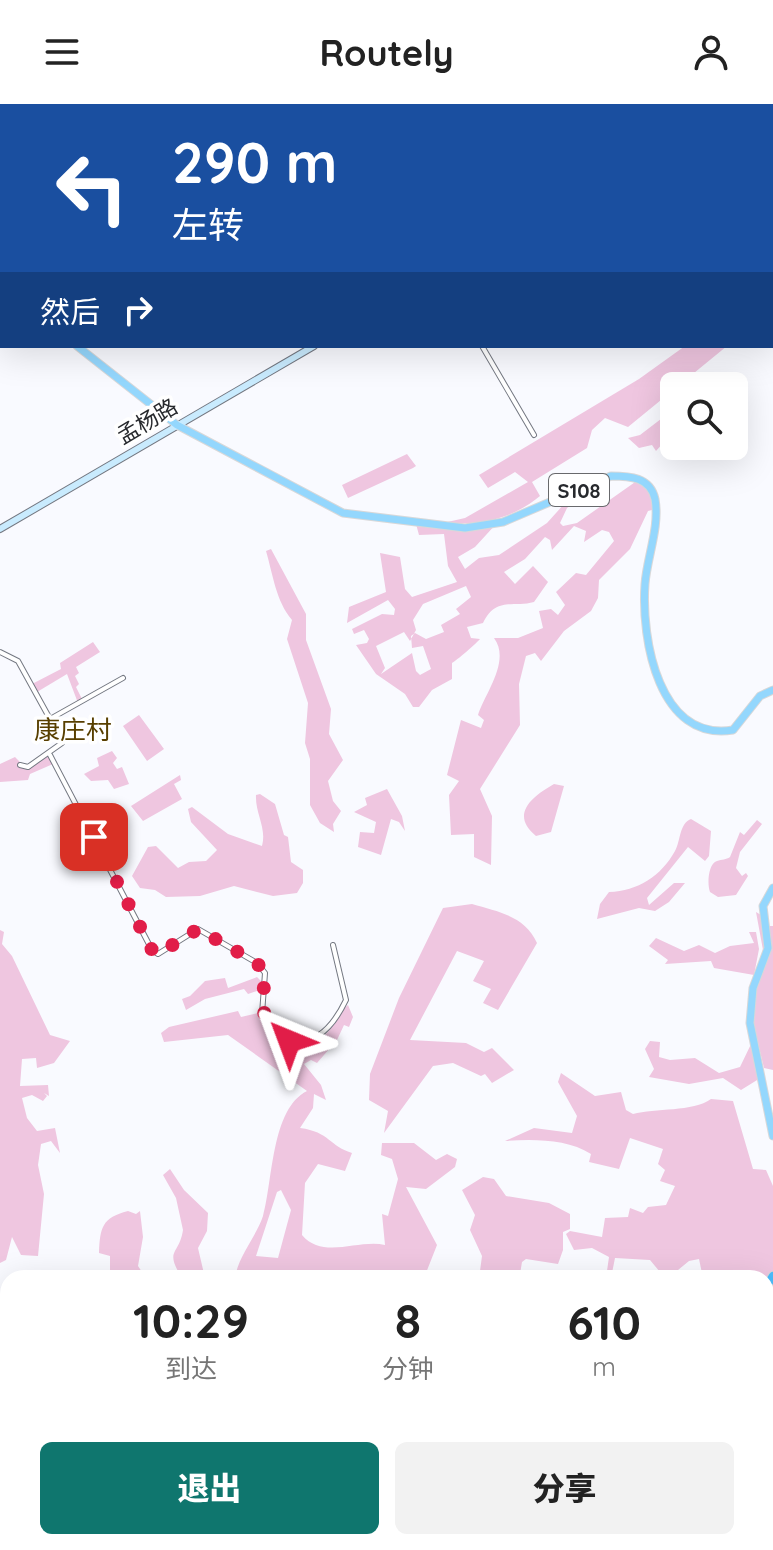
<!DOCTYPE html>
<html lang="zh">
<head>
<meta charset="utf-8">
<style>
	:root { --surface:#fff; --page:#f2f2f2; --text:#222; --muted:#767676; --accent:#0f766e }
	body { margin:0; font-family:Quicksand,"Noto Sans SC",sans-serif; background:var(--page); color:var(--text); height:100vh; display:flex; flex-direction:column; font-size:30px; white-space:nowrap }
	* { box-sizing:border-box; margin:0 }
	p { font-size:26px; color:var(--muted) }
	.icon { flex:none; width:44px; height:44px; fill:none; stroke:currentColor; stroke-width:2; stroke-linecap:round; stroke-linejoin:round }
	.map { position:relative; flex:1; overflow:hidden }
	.side { position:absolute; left:0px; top:1166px; width:774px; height:280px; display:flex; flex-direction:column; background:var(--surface); border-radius:24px 24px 0 0; box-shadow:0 8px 32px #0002 }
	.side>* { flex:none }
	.hud { position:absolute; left:0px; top:0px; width:774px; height:244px; box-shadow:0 8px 32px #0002; background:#1a4fa0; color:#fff; overflow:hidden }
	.fabs { position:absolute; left:660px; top:268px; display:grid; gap:16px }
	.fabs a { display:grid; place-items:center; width:88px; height:88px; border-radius:12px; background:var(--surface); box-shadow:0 8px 32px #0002; font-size:40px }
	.pin { position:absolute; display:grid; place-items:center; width:68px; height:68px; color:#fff; margin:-34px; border-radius:16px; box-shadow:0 4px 12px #0006 }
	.me { position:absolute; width:88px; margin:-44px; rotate:316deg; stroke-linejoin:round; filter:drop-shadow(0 0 6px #0008) }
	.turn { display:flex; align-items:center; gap:28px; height:168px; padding:0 40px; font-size:36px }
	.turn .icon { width:104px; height:104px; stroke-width:2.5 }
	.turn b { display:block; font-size:56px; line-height:68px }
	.then { display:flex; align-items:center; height:76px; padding:0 40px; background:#0003; gap:16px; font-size:30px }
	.eta { display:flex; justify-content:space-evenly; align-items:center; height:136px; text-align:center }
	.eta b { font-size:48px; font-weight:800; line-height:56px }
	.cta { display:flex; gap:16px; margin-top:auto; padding:16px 40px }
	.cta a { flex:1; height:92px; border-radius:12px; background:var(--accent); color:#fff; font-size:32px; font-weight:800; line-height:92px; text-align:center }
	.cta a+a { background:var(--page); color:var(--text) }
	header { display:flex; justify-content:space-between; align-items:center; height:104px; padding:0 40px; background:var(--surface); font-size:36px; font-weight:800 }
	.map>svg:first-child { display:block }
</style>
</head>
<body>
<header><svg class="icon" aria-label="menu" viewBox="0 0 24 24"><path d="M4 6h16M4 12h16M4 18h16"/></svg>Routely<svg class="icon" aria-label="person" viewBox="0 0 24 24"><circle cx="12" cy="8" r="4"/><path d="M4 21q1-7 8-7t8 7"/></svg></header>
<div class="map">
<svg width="773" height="1446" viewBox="0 0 773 1446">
	<rect width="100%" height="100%" fill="#f9faff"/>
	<!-- green -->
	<path fill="#efc6e0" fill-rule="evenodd" d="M685,242H727L628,323L605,314L592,326L587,344L532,378L540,392C511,416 480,421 443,419L465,414L528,378L515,368L488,384L479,371L639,275Z
		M674,305V327L656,347L652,341L639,344L628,334L640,331Z
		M407,350L416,362L413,364L348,394L342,381Z
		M638,376L653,387L656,405L648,407L630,445L599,476L598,494L591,507L564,527L541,557L535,549L526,552L519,580L520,621L480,685L492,712L491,761L474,753V730L451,731L449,691L459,677L447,671L461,616L481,624L484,616L478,611C485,589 511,557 494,534H518L543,524L539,507L551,505L558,511L565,501L556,488L576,469L586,471L614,437L609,428L602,426L584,438L586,427L574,422L552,446L550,436L545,433L525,455L504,468L515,480L533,462L548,478L534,498C513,504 496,492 483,519L467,523L471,534L480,535C479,537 455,558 452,559V575L432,586L419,603H413L405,590L376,570L356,541L367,539L369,535L364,526L354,530L352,525L382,510L394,511L395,505L388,496L347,519L349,503L386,488L380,449L400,453L405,485L412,493L457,478L448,462L444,430L419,431L416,420L468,425L497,419L475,443L458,453L465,465L479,454L499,451L547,419L574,389L599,380L567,404L560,419L563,422L577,419ZM466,482L471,493L456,505L460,510L441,521L444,528L426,535L415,529L411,532L412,544L423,542L431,565L420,571L416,567L412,549L381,570L385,564L376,542L404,528L410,537L416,526L413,516L423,500Z
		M271,445L306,510V536L331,605L329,630L343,656L328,677L333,697L341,707L333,720L334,728L320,719L310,701V655L305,639L308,599L287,535L292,516C276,497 273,471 266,447Z
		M93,538L100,548L76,563L79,569L75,572L79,580L76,583L83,597L78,599L67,570L37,588L32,580L61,565L60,559Z
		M139,611L164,645L147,657L123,622Z
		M112,647L117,654L113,659L117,665L122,663L129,680L114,685L108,676L91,677L84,670L99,662L97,654Z
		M46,649L53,660L30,670L28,676L0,678V660L15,653L26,664Z
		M180,671L181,676L174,680L182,695L143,717L131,702Z
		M554,680L564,682L551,728L536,732C510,711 531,693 554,680Z
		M387,685L402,712L405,727L399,718L391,715L381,751L358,743L360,728L374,729L376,718L354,708L367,701L365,694Z
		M260,690L275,700L284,731L288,733L291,758L303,766V779L297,789L273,792L234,782L200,792L166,793L155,786L140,784L132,772L148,743L156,742L178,764L189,758L206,757L217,746L191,718L188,705L192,703L228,730L262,742C267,724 255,709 256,691Z
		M691,715L711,727L709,752L705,757L688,743L647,794L649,801L674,779H685L669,798L655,807L639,804L597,815L600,800L609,788C638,787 661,772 675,747C681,736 679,720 691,715Z
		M757,716L762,720L740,748L736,764L742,772L746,769L748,772L736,791L718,793L710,788C707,780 708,760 717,757C722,755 726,756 730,753L740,728L744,731Z
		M472,800C499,808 525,812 537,839L498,906L483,899L491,885L473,877L484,857L457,847L410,936L466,939L484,948L492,944L514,966L492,979L485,970L481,972L453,959L433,962L384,1029L388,1007L369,996L370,970L399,894L443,804Z
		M756,808L766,814L768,822H773V966L764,964L751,910L763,846Z
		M0,826L4,828L2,840L12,852L50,931L70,937L54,959L37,964L36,954L22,955L20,982L48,981L49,992L44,989L47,992L43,997L32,991L22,994L27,1014L37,1027L55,1024L60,1049L51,1037L41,1040L38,1061L44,1090L38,1152L21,1151L12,1133L6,1156L0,1159Z
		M749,828H756L759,845L754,871L714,864L711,857L665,860L668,856L649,842L656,834L684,847L699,841L715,849L730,842L754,839Z
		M257,873L263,879V885L248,890L244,885L205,895L186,906L182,895L190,892L205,877L225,874L228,884Z
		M348,901L353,913L349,923L344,921L337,936L317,959L311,956L304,960L321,981L326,996L314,990L313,1004L300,1024C330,1028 329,1042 352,1049L345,1067L318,1060L305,1079L302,1131C323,1156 358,1135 385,1141L382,1110L388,1112L398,1075L392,1055L381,1051L382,1039H414L436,1056L447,1050L457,1055L455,1063L426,1085L406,1083L437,1141L424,1174H235C238,1152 256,1133 263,1112C273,1077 271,1005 307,987L228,931L164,938L161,929L169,923L238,907L241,913L262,908C271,932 301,951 325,931C334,923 339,907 348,901ZM281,1086L291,1106L278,1154L256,1152L277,1088Z
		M753,936L762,973L741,986L723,974L689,980L649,973L654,965L645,945L650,937L660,938L659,953L670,956L695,954L719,969L740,963Z
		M561,969L595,992L621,988L626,1006L633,1010C655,1004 693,1008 711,995L733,997L753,1065L766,1066L773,1082V1346L769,1347L773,1351V1398L766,1402V1174H703L699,1155L689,1157L678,1166L682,1174H665L650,1156L615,1154L611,1174H606L609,1153L592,1144L574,1146L566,1130L570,1127L602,1133L605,1114L628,1113L630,1104L643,1109L648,1103L666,1101L675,1082L660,1077L665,1066L658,1060L663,1045L630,1034L619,1065L589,1058L591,1050C567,1035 534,1035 505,1037L534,1024L572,1029L577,1012L558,978Z
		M170,1065L184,1086L208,1109L207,1127L198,1144L205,1174H182C164,1145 179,1152 183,1126L176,1094L163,1071Z
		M483,1073L494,1075L506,1092L549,1099L570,1110V1125L563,1128V1146L558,1160L526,1155L522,1158L520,1170L514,1174H472L480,1167L482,1152L470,1126L475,1111L462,1086Z
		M128,1107L136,1110L140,1107L143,1133L138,1162L146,1174H110V1152L99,1149C100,1123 102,1114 128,1107Z"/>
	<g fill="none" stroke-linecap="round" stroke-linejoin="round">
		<defs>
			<path id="street" d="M772,91L773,90
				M482,242L534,331
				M0,548L18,557L50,615L123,574
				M50,651L152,846L158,850L198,825L257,859L265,869L262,910L276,932C311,947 331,927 346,896L333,841
				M20,661L28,663L62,639L50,615
				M0,1207L8,1223
				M0,1339L8,1343
				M0,1418L8,1435
				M141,1438L145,1446"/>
			<path id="secondary" d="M689,2L692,0
				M0,425L314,242"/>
			<path id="primary" d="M0,176L2,179
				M77,242L177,321L343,409L465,424L503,418L611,372C630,372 650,373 655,395C660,423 647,453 645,480C641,536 659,638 733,626L760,592L773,586
				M773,784L763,802L768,844L753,884L750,919L773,1032"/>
			<path id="highway" d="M766,1183L773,1172
				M766,1202L773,1190
				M554,1446L563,1438
				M568,1446L577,1438"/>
		</defs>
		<!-- street casing -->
		<use href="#street" stroke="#747882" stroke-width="6"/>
		<!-- secondary casing -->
		<use href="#secondary" stroke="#747882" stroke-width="8"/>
		<!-- primary casing -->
		<use href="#primary" stroke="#d8d8d9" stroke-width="9"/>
		<!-- highway casing -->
		<use href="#highway" stroke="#d8d8d9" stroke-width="10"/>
		<!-- street -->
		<use href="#street" stroke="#fff" stroke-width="4"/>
		<!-- secondary -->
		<use href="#secondary" stroke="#c9ebfe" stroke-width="6"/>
		<!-- primary -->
		<use href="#primary" stroke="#94d7fd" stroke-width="7"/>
		<!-- highway -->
		<use href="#highway" stroke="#4cbdfc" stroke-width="8"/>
	</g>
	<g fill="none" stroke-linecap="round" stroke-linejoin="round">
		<!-- route -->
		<path stroke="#e11d48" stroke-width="14" stroke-dasharray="0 25.2" d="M94,733L152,846L158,850L198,825L257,859L265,869C263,898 257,924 289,937"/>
	</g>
	<g text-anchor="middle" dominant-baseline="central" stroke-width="7" stroke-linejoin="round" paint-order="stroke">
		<!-- shield labels -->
		<rect fill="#fff" stroke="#68696c" stroke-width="2" x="549" y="370" width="60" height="32" rx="6"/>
		<g font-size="20" font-weight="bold" fill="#27292d">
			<text x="579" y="386">S108</text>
		</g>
		<!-- street labels -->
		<g font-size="22" fill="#27292d" stroke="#fff">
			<text transform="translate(147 317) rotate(-31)">孟杨路</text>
		</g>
		<!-- quarter labels -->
		<g font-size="26" fill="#583f00" stroke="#fff">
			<text x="73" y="625">康庄村</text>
		</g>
	</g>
</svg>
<div class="fabs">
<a><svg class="icon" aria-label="search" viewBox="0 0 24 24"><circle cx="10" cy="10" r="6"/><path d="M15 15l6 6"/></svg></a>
</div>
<div class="pin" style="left:94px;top:733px;background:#d93025"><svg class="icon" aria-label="arrive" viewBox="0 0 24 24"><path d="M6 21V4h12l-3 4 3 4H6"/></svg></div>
<svg class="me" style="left:289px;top:937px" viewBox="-20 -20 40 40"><path d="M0-17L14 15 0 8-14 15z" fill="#e11d48" stroke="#fff" stroke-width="4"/></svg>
<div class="hud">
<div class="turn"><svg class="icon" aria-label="left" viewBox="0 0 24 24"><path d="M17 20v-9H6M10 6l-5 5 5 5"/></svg><div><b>290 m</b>左转</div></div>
<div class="then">然后<svg class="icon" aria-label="right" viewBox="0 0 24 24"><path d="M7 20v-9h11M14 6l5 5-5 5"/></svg></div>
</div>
<section class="side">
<div class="eta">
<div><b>10:29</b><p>到达</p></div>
<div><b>8</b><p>分钟</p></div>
<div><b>610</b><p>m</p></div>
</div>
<div class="cta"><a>退出</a><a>分享</a></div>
</section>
</div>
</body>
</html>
